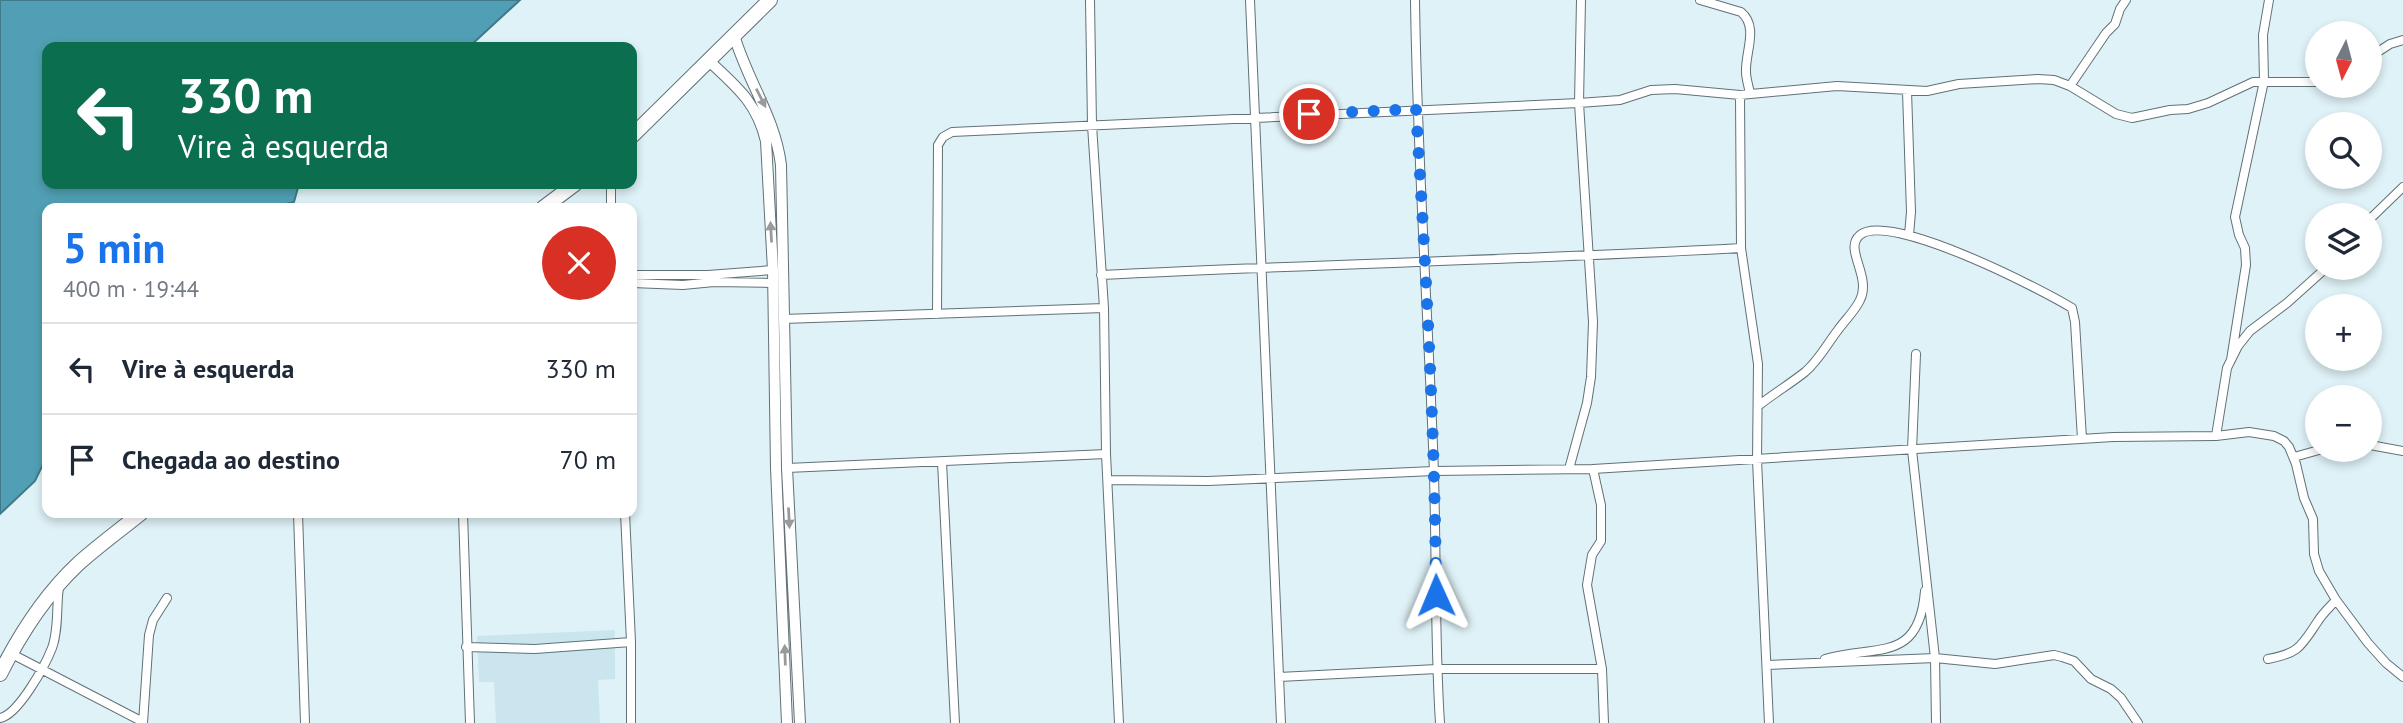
<!DOCTYPE html>
<html lang="pt">
<head>
<meta charset="utf-8">
<style>
	:root { --surface:#fff; --page:#f6f6f7; --text:#1f2937; --muted:#747a83; --line:#e0e1e3; --accent:#1a73e8 }
	body { margin:0; font-family:"PT Sans",sans-serif; background:var(--page); color:var(--text); height:100vh; display:flex; flex-direction:column; font-size:26px; white-space:nowrap }
	* { box-sizing:border-box; margin:0 }
	p { font-size:23px; color:var(--muted) }
	.icon { flex:none; width:38px; height:38px; fill:none; stroke:currentColor; stroke-width:2; stroke-linecap:round; stroke-linejoin:round }
	.map { position:relative; flex:1; overflow:hidden }
	.panel { position:absolute; left:42px; top:203px; width:595px; height:315px; display:flex; flex-direction:column; background:var(--surface); border-radius:14px; box-shadow:0 4px 10px #0003 }
	.panel>* { flex:none }
	.hud { position:absolute; left:42px; top:42px; width:595px; height:147px; border-radius:14px; box-shadow:0 4px 10px #0003; background:#0b6e4f; color:#fff; overflow:hidden }
	.needle { width:46px; rotate:186deg }
	.fabs { position:absolute; left:2305px; top:21px; display:grid; gap:14px }
	.fabs a { display:grid; place-items:center; width:77px; height:77px; border-radius:50%; background:var(--surface); box-shadow:0 4px 10px #0003; font-size:35px }
	.pin { position:absolute; display:grid; place-items:center; width:60px; height:60px; color:#fff; margin:-30px; border:4px solid #fff; border-radius:50%; box-shadow:0 2px 7px #0007 }
	.me { position:absolute; width:77px; margin:-38px; rotate:359deg; stroke-linejoin:round; filter:drop-shadow(0 0 5px #0008) }
	.turn { display:flex; align-items:center; gap:24px; height:147px; padding:0 21px; font-size:32px }
	.turn .icon { width:91px; height:91px; stroke-width:2.5 }
	.turn b { display:block; font-size:49px; line-height:60px }
	.round { display:grid; place-items:center; flex:none; width:74px; height:74px; border-radius:37px; background:var(--page) }
	.overview { display:flex; align-items:center; justify-content:space-between; height:119px; padding:0 21px }
	h1 { font-size:42px; font-weight:600; line-height:52px; color:var(--accent) }
	ul { padding:0; list-style:none }
	li { display:flex; align-items:center; gap:21px; height:91px; padding:0 21px; border-top:2px solid var(--line) }
	li div { flex:1 }
	li b { display:block; font-size:26px }
	li em { font-style:normal }
	.map>svg:first-child { display:block }
</style>
</head>
<body>
<div class="map">
<svg width="2403" height="723" viewBox="0 0 2403 723">
	<rect width="100%" height="100%" fill="#dff2f7"/>
	<!-- built -->
	<path fill="#cae5ed" d="M615,630V679L598,680L600,723H496L494,682H479L477,636Z"/>
	<!-- water -->
	<path fill="#519fb4" stroke="#407988" stroke-width="2" d="M0,0H520L469,47H47V184H299L294,202L271,208H47V456L35,481L0,514Z"/>
	<g fill="none" stroke-linecap="round" stroke-linejoin="round">
		<defs>
			<path id="street" d="M1090,0L1092,125L1104,308L1106,454L1119,723
				M1250,0L1281,723
				M1415,0C1417,149 1427,298 1433,446C1437,539 1434,631 1440,723
				M1700,0L1741,12C1759,27 1745,52 1746,72C1746,79 1749,87 1750,94
				M2370,57L2390,44L2403,40
				M2070,86L2106,33L2115,24L2120,9L2126,0
				M1907,91L1911,212L1909,235
				M1740,95L1741,248L1758,364L1757,460L1769,723
				M611,184V208
				M2370,219L2403,187
				M632,275H708L773,270
				M1101,275C1314,264 1528,260 1741,248
				M632,283L683,285L714,282L773,283
				M937,314L938,145L943,137L952,132L1579,103L1620,100L1651,90L1675,89L1740,95L1837,86L1927,91L1959,84L2038,79L2054,80L2070,86L2116,114L2132,118L2170,110L2188,109L2208,103L2253,82H2317
				M783,319L1104,308
				M2231,360L2246,265L2245,248L2239,235L2235,217L2264,81L2263,35L2269,0
				M1758,406C1773,394 1790,384 1805,372C1819,360 1827,344 1838,330C1845,320 1855,311 1860,300C1872,276 1843,249 1860,235C1889,211 2041,289 2072,308L2075,322L2082,439
				M2216,436L2227,368L2238,346L2250,331L2287,303L2326,268
				M2370,445L2403,451
				M2294,457L2319,450
				M942,462L955,723
				M787,468L1106,454
				M1569,469L1587,403L1591,377L1593,322L1579,103L1581,0
				M1593,469L1601,505V541L1592,555L1587,585L1602,669L1604,723
				M1108,480L1208,481L1434,471L1593,469L2113,437L2216,436L2249,432L2274,436L2284,441L2289,447L2296,464L2304,498L2313,519L2314,554L2319,571L2336,600L2368,643L2386,663L2403,677
				M298,513L305,723
				M463,513L470,723
				M625,513L631,642V723
				M466,647L535,649L631,642
				M10,653L143,722
				M1825,659C1876,644 1919,664 1925,591
				M2268,659C2300,653 2301,646 2318,621C2323,613 2330,607 2336,600
				M1767,665L1935,658L1912,450L1916,354
				M1279,677L1437,669H1602
				M0,718C18,715 45,666 52,648C59,629 56,607 59,587
				M143,723L149,635L153,620L167,598
				M1936,723L1935,658L1995,664L2054,655L2062,657L2074,661L2091,679L2111,689L2121,698L2138,723"/>
			<path id="secondary" d="M734,35C747,80 775,117 781,165L787,468L800,723
				M709,61C737,87 757,103 766,141L773,270L776,468L787,723"/>
			<path id="highway" d="M632,136L770,0
				M543,208L575,184
				M0,674C20,634 45,595 78,564C98,546 120,530 141,513"/>
		</defs>
		<!-- street casing -->
		<use href="#street" stroke="#617176" stroke-width="10"/>
		<!-- secondary casing -->
		<use href="#secondary" stroke="#617176" stroke-width="12"/>
		<!-- highway casing -->
		<use href="#highway" stroke="#617176" stroke-width="16"/>
		<!-- street -->
		<use href="#street" stroke="#fff" stroke-width="8"/>
		<!-- secondary -->
		<use href="#secondary" stroke="#fff" stroke-width="10"/>
		<!-- highway -->
		<use href="#highway" stroke="#fff" stroke-width="14"/>
	</g>
	<!-- one-way arrows -->
	<defs><path id="oneway-solid" d="M-6-.8H1V-3.2L6.5 0L1 3.2V.8H-6Z" transform="scale(1.75)"/></defs>
	<g fill="#989a9b">
		<use href="#oneway-solid" transform="translate(761 98) rotate(63)"/>
		<use href="#oneway-solid" transform="translate(771 232) rotate(-93)"/>
		<use href="#oneway-solid" transform="translate(789 518) rotate(87)"/>
		<use href="#oneway-solid" transform="translate(785 655) rotate(-92)"/>
	</g>
	<g fill="none" stroke-linecap="round" stroke-linejoin="round">
		<!-- route -->
		<path stroke="#1a73e8" stroke-width="12" stroke-dasharray="0 21.6" d="M1309,114L1416,109C1426,271 1435,433 1436,595"/>
	</g>
</svg>
<div class="fabs">
<a><svg class="needle" viewBox="-14 -14 28 28"><path d="M0-13l5 13h-10z" fill="#e53935"/><path d="M0 13l5-13h-10z" fill="#747a83"/></svg></a>
<a><svg class="icon" aria-label="search" viewBox="0 0 24 24"><circle cx="10" cy="10" r="6"/><path d="M15 15l6 6"/></svg></a>
<a><svg class="icon" aria-label="layers" viewBox="0 0 24 24"><path d="M12 4l9 5-9 5-9-5zM3 14l9 5 9-5"/></svg></a>
<a>+</a>
<a>−</a>
</div>
<div class="pin" style="left:1309px;top:114px;background:#d93025"><svg class="icon" aria-label="arrive" viewBox="0 0 24 24"><path d="M6 21V4h12l-3 4 3 4H6"/></svg></div>
<svg class="me" style="left:1436px;top:595px" viewBox="-20 -20 40 40"><path d="M0-17L14 15 0 8-14 15z" fill="#1a73e8" stroke="#fff" stroke-width="4"/></svg>
<div class="hud">
<div class="turn"><svg class="icon" aria-label="left" viewBox="0 0 24 24"><path d="M17 20v-9H6M10 6l-5 5 5 5"/></svg><div><b>330 m</b>Vire à esquerda</div></div>
</div>
<section class="panel">
<div class="overview"><div><h1>5 min</h1><p>400 m · 19:44</p></div><a class="round" style="background:#d93025;color:#fff"><svg class="icon" aria-label="close" viewBox="0 0 24 24"><path d="M6 6l12 12M18 6L6 18"/></svg></a></div>
<ul>
<li><svg class="icon" aria-label="left" viewBox="0 0 24 24"><path d="M17 20v-9H6M10 6l-5 5 5 5"/></svg><div><b>Vire à esquerda</b></div><em>330 m</em></li>
<li><svg class="icon" aria-label="arrive" viewBox="0 0 24 24"><path d="M6 21V4h12l-3 4 3 4H6"/></svg><div><b>Chegada ao destino</b></div><em>70 m</em></li>
</ul>
</section>
</div>
</body>
</html>
